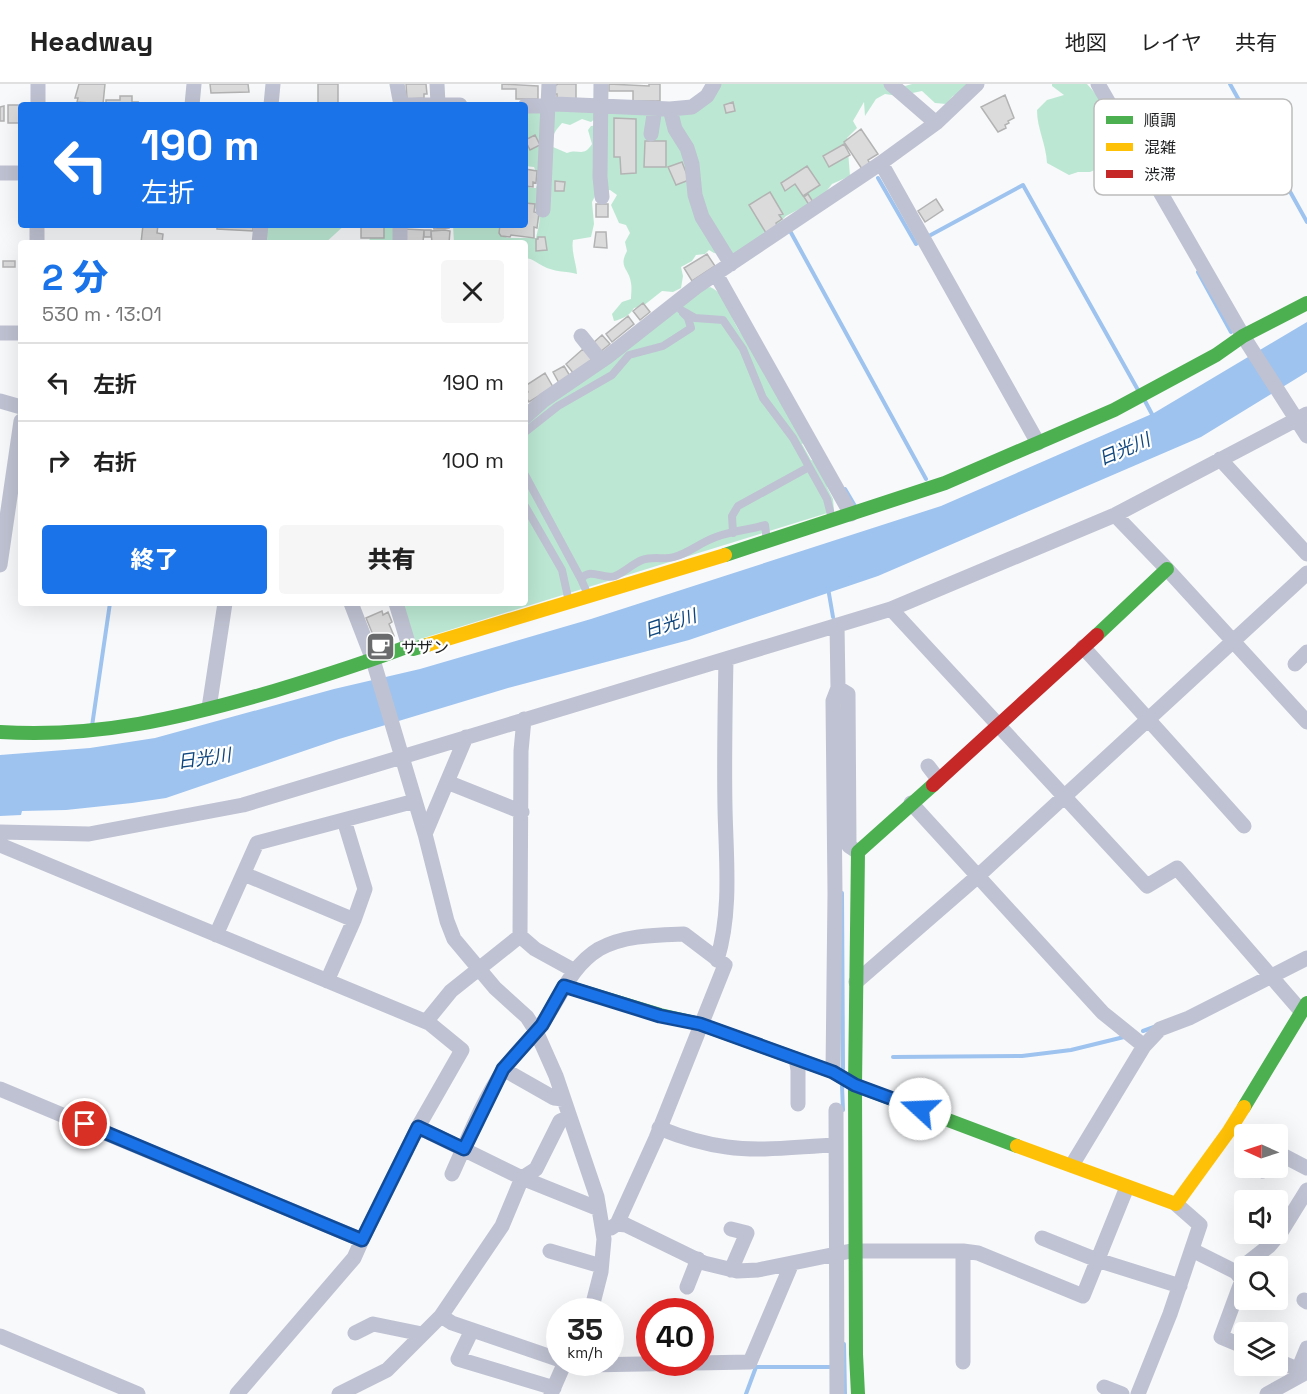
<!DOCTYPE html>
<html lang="ja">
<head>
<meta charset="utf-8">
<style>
	:root { --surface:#fff; --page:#f6f6f6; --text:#222; --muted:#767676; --line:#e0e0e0; --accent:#1a73e8 }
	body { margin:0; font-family:"Space Grotesk","Noto Sans JP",sans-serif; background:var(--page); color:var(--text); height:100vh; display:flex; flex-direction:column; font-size:22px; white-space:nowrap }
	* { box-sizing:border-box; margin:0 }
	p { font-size:20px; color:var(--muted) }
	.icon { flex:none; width:33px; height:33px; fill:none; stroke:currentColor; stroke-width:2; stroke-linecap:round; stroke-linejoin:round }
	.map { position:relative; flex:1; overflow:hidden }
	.drawer { position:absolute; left:18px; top:156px; width:510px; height:366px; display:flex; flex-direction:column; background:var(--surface); border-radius:6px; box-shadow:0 6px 24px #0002 }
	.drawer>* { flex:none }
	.banner { position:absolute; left:18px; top:18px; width:510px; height:126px; border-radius:6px; box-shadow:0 6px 24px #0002; background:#1a73e8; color:#fff; overflow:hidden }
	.needle { width:39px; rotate:273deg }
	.buttons { position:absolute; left:1234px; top:1040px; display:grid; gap:12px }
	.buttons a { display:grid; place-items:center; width:54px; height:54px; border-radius:6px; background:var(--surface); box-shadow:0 6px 24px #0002; font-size:30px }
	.speed { position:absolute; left:546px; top:1214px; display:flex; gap:12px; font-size:30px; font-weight:700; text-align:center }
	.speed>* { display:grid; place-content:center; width:78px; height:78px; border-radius:50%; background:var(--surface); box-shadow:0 6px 24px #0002; line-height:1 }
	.speed small { font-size:15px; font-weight:400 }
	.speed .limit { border:9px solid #d22; background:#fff; color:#111 }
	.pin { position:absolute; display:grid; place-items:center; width:51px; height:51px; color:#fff; margin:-26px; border:3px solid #fff; border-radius:50%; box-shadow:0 2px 6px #0007 }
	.me { position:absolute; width:66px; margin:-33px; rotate:290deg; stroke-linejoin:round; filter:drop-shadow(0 0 4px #0008) }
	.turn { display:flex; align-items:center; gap:21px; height:126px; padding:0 24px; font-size:27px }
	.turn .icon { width:78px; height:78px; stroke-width:2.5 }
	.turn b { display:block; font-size:42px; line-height:51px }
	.round { display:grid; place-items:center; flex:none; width:63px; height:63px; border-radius:6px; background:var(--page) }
	.head { display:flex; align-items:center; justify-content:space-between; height:102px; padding:0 24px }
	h1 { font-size:36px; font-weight:800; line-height:45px; color:var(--accent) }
	.cta { display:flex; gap:12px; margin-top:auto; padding:12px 24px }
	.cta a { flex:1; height:69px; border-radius:6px; background:var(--accent); color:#fff; font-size:24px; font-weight:800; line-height:69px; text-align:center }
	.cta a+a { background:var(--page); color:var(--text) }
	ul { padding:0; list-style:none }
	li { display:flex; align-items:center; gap:18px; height:78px; padding:0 24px; border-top:2px solid var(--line) }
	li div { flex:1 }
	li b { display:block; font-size:22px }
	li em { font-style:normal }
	header { display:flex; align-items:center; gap:36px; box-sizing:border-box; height:84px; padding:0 30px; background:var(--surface); border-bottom:2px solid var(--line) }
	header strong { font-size:28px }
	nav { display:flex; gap:33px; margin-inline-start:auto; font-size:21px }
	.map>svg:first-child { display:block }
</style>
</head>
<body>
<header>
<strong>Headway</strong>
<nav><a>地図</a><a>レイヤ</a><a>共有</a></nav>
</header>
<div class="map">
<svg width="1307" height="1310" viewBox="0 0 1307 1310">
	<rect width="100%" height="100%" fill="#f8f9fb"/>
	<!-- green -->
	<path fill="#bce8d3" d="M720,0H901L905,2L912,0H968L965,8L953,12L946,20L935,19L922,7L898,12L885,10L876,15L865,32L864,18L853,37L857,44L847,54L850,92L832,100L821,114L786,132L773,145L765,147L760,153L732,172L714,169L709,166L705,170L696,171L692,177L681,183L683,192L681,204L673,208L662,207L643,222L634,224C630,231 623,235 614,237L612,230L622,218L631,215C631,210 632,204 631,199C629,184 618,184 627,167L625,158L630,149L626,141L619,139L611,121L617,111L610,106L597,108L592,118L594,140L591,153L573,156C571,167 576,178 577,190C566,187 553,188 543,182C535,178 534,175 525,174V159H454L453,141H499L501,147L507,154H536C539,139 544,131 531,120H525V101L531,104H536L539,95L534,83L525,82V28L596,26V34L591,38L582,35L570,41L562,39C555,47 551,52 553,63L567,69C579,64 583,74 592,60L588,46L591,42L599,41L608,29L662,31Z
		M1052,0H1087L1103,18L1109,35L1118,45L1119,57L1113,65L1109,80L1090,88H1078L1069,91L1047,79C1046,59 1037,45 1037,26L1047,16L1064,11L1052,2Z
		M259,141H345C338,147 332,153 325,159H264Z
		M380,141H404L403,159H370L369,157L371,151Z
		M710,203C730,210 731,249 752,259L806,357L802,360L811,376L815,377L829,397L827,403L833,415L834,427L414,557L401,519H525V341L549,321L697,208Z"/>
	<!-- water -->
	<path fill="#9ec3ef" d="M1307,238V288L1201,353L878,492L689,556L508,604L339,655L166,714L132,719L66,726L22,727L21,731L0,732V671L90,664L155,654L334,605L420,585L591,535L941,422L1154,329Z"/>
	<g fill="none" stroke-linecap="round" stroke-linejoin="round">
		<!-- stream -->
		<path stroke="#9ec3ef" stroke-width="4" d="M1230,0L1307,138
			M878,94L916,160
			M789,145L926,395
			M927,153L1023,101L1138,306
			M1198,188L1231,248
			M1145,317L1154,334
			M845,405L855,422
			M828,504L833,533
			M92,642L110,519
			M842,809L843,985
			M1143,947L1154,943
			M893,973L1022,972L1071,966L1124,953
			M842,1002L843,1026
			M844,1260L845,1310
			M746,1310L756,1283H830"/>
	</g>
	<!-- building -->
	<path fill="#dbdbdc" stroke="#b3b3b4" stroke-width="1.5" d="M79,0H105L103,20L77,18L78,14H75Z
		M210,0H248L249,8L211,9Z
		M318,0H338V21H318Z
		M406,0H426L427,10H424V14L407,15Z
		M502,0L538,2V15H516V5H502Z
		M558,0H576V15H557V10H554V2Z
		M609,0L649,2V0H660V17H633V7H609Z
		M1005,11L1014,34L1008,37L1009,39L1005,41L1006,44L998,48L981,23Z
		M120,12H132V18H138L137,21H106V16H120Z
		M733,18L735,27L726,29L724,21Z
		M8,21H31H21V39H8Z
		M4,22V37H0V23Z
		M614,34L636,35V89L621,90L620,73H614Z
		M861,45L878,70L868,76L870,80L862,85L844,58Z
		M535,51L540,61L530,66L525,56Z
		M645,57H666V83H644Z
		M844,60L850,71L829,83L823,72Z
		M682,78L689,96L676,101L668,83Z
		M807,82L820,101L803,112L795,100L785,107L781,99Z
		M525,85L537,87L536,99L533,98V103L525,102Z
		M555,97L565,98L564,107H555Z
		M770,108L783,130L779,131L782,135L776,139L777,142L766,149L749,121Z
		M808,110L813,118L809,121L804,113Z
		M936,115L943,126L925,138L918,127Z
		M525,119L535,120L534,128L539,129L537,144L534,143V154L511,151L510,153L501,152L499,149L500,141H525Z
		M596,120H608V133H596Z
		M143,141H158L157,149L163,150L162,159H141Z
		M217,141H253V147L217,145Z
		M361,141H384V154H361Z
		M433,141H449V144L434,145Z
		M405,145L424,146L423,159H404Z
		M424,146H431V153H424Z
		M445,146L450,147L449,159H432L431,147Z
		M596,148H606L607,164L594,163Z
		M538,153H545L547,166L536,167V155H538Z
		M707,170L715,182L692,197L684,184Z
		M3,177H15V183H3Z
		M643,219L650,228L640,236L633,227Z
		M628,232L634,240L612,258L606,250Z
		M602,251L610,260L600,268L593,259Z
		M583,265L592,275L574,290L566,280Z
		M564,282L570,292L559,299L553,288Z
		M545,289L553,303L529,318L525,312L528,308L525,302Z
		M382,527L383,531L388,528L392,538L389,540L394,552L388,555L390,558L378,563L366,534Z"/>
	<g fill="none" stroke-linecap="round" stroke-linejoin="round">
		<!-- lane -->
		<path stroke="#bfc2d2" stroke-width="8" d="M681,226L695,234L723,236L743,265L763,314L793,354L827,415L832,435
			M525,348L558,322L612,291L629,271L663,262L691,244L688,234L683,229
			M525,391L581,495L588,511
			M525,422L562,486L569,518
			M733,449L732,432L738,422L809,383
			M581,495C591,483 602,496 615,492C625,488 632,480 642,476C653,472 664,476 674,473C689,469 701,458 716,453C731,447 749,446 765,441L767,457"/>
		<!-- street -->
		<path stroke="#bfc2d2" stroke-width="15" d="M397,0L401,21
			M437,0L438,20
			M601,0L600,93L602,113
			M891,0L936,39
			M1098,0L1243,252L1307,352
			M38,21V0
			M192,21L194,0
			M271,21L273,0
			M408,21H460
			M525,22H548L555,20L670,25L692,23L707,12L714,0
			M670,25L675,45L687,64L692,80L695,111L702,133L731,180
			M651,50L655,24
			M881,79L1038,359
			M0,89H21
			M543,126L549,0
			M37,141V159
			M259,159L261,141
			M400,159V141
			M716,190L851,430
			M0,249H21
			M581,252L601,277
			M0,317L21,323
			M525,333L544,316L607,273L696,203L881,79L936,39L977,0
			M1220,375L1307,470
			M1115,431L1167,485L1307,638
			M0,481L21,337
			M351,519L373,576L425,750L447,837L454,855L495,904L527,933L536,947L556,992L597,1113L604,1155L601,1188L591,1227
			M396,519L409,562
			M891,525L1147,802L1177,784L1301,927
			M1083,563L1244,742
			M1295,580L1307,568
			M838,604L848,610L849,762L858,768
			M209,624L225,519
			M928,682L938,695
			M447,698L522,728
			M911,719L1103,929L1144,962L1072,1081
			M0,748L89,750L243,721L891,525L1115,431L1307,330
			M425,750L466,653
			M0,761L429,939
			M244,790L354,836
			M216,851L257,759L415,717
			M520,852L535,865L575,887
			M717,876C732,827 726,774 725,724C724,674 725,625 726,575
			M327,897L354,836L365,805L344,736
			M856,898L978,792L1307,489
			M1144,962L1160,945L1189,934L1307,874
			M796,975L798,986V1020
			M503,985L554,1014L563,1015
			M833,988L835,809L833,617L838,604L837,541
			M0,1005L362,1156L354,1174L237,1310
			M836,1026L837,1310
			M659,1044C681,1053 704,1060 727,1063C763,1068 801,1062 836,1061
			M1278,1079L1284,1072L1307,1084
			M1256,1084L1263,1087L1274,1083
			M452,1090C468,1055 482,1018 503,987C514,969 532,955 544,937C561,912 571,882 599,865C624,851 656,851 684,850L725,881L656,1054L617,1140
			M522,1094L599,1125
			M522,1094L536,1085L560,1037L569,1033
			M611,1144L617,1140L626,1141L704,1179L737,1187L758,1186L851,1167H963L978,1169L1083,1212L1127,1103
			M731,1145L747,1149L731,1186
			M1042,1154L1097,1176L1180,1202
			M362,1156L418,1043L462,966L429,939V934L451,907L520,852L521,667L524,635
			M1192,1166L1236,1188L1242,1196L1221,1253L1245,1263
			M550,1167L601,1182
			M963,1167V1278
			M1236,1188L1269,1162L1281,1148L1307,1106
			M687,1203L698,1175
			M1304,1216L1307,1218
			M441,1232L452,1239L560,1276
			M472,1246L458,1275L554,1304
			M355,1249L373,1240L422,1250
			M0,1252L138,1310
			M1278,1277L1307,1289
			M582,1278L587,1281L750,1278L792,1179
			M1298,1286L1307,1264
			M1104,1303L1122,1310
			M339,1310L387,1286L441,1232L502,1142L522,1094L418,1043
			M551,1310L565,1278
			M1138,1310L1170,1230L1200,1141L1176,1120
			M1267,1310L1305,1289"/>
		<!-- fast -->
		<path stroke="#4caf50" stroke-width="14" d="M725,471L945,399L1114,326L1216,271L1243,252L1307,219
			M1097,551L1167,485
			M0,648C98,654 181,634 274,607C320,593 365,579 409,562L413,565L427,561
			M564,902L660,931L700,940L833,988L855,1001L1017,1062
			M1244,1023L1307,919
			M858,1310L856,1270L855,1001L858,768L933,701"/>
		<!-- slow -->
		<path stroke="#ffc107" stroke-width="14" d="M427,561L725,471
			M1017,1062L1176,1120L1229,1047L1244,1023"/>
		<!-- jam -->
		<path stroke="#c62828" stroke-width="14" d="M933,701L1097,551"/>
	</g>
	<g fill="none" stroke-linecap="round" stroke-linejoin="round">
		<defs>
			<path id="route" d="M85,1040L362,1156L418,1043L464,1065L503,985L542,941L564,902L660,932L700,940L833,988L855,1001L920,1025"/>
		</defs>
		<!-- route casing -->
		<use href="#route" stroke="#114b97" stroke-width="15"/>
		<!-- route -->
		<use href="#route" stroke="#1a73e8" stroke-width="10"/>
	</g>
	<!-- icons -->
	<defs>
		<symbol id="cafe-square" viewBox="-11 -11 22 22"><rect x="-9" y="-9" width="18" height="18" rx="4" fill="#6a6b6d" stroke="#fff"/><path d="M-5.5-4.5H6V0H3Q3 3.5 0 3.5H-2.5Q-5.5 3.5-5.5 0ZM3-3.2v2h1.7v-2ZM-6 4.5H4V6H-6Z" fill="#fff"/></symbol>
	</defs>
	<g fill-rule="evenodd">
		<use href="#cafe-square" x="364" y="546" width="33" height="33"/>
	</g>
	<g text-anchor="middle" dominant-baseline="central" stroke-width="4.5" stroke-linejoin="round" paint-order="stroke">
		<!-- poi labels -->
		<g font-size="16" fill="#1e1f20" stroke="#fff" text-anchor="start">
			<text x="401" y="563">サザン</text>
		</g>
		<!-- water labels -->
		<g font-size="18" font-style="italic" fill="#0d457d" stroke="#fff">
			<text transform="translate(1124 365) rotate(-23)">日光川</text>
			<text transform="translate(670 539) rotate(-18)">日光川</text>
			<text transform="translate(204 674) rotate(-8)">日光川</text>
		</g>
	</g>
	<!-- legend -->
	<rect x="1094" y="15" width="198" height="96" rx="9" fill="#fff" stroke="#bcbcbc" stroke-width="1.5"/>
	<rect x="1106" y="32" width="27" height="8" fill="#4caf50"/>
	<rect x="1106" y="59" width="27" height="8" fill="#ffc107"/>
	<rect x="1106" y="86" width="27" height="8" fill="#c62828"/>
	<g font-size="16" fill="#1e1f20">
		<text x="1144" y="42">順調</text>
		<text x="1144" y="69">混雑</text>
		<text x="1144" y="96">渋滞</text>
	</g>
</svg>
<div class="buttons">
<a><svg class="needle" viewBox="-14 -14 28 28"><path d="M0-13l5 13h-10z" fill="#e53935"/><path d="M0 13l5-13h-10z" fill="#767676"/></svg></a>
<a><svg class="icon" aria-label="sound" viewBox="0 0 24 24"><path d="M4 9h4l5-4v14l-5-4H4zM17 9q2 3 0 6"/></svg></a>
<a><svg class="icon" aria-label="search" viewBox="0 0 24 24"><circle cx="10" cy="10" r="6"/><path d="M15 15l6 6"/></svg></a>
<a><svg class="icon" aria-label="layers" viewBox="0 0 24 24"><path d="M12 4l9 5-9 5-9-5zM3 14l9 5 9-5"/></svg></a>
</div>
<div class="speed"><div>35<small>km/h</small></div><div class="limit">40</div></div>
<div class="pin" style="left:85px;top:1040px;background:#d93025"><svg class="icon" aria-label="arrive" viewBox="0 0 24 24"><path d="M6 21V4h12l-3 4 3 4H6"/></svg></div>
<svg class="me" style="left:920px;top:1025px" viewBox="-20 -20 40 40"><circle r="19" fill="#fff"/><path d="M0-13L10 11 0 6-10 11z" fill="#1a73e8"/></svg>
<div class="banner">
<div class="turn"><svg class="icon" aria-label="left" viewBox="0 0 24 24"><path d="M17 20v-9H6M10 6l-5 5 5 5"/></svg><div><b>190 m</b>左折</div></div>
</div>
<section class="drawer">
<div class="head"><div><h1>2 分</h1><p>530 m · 13:01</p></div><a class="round"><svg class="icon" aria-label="close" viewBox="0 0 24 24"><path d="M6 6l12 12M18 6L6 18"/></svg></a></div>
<ul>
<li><svg class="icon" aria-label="left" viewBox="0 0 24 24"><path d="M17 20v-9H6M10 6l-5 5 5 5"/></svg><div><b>左折</b></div><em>190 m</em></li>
<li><svg class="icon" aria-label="right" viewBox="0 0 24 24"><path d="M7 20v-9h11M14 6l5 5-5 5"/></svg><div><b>右折</b></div><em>100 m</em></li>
</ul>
<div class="cta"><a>終了</a><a>共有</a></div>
</section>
</div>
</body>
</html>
